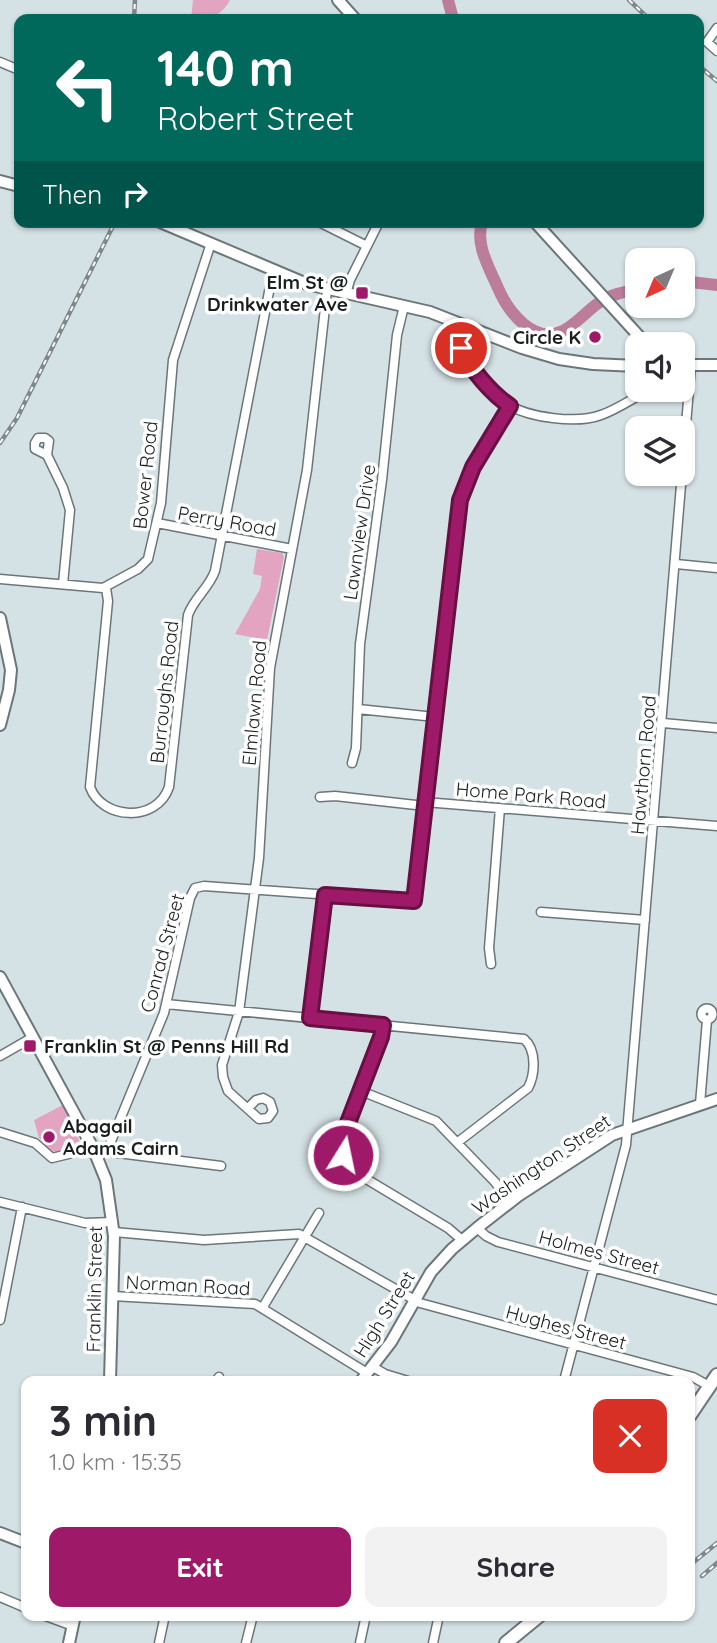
<!DOCTYPE html>
<html lang="en">
<head>
<meta charset="utf-8">
<style>
	:root { --surface:#fff; --page:#f2f2f3; --text:#2b2b33; --muted:#7c7c81; --accent:#9f1969 }
	body { margin:0; font-family:Quicksand,sans-serif; background:var(--page); color:var(--text); height:100vh; display:flex; flex-direction:column; font-size:26px; white-space:nowrap }
	* { box-sizing:border-box; margin:0 }
	p { font-size:23px; color:var(--muted) }
	.icon { flex:none; width:38px; height:38px; fill:none; stroke:currentColor; stroke-width:2; stroke-linecap:round; stroke-linejoin:round }
	.map { position:relative; flex:1; overflow:hidden }
	.sheet { position:absolute; left:21px; top:1376px; width:674px; height:245px; display:flex; flex-direction:column; background:var(--surface); border-radius:14px; box-shadow:0 2px 5px #0004 }
	.sheet>* { flex:none }
	.banner { position:absolute; left:14px; top:14px; width:690px; height:214px; border-radius:14px; box-shadow:0 2px 5px #0004; background:#00695c; color:#fff; overflow:hidden }
	.needle { width:46px; rotate:224deg }
	.fabs { position:absolute; left:625px; top:248px; display:grid; gap:14px }
	.fabs a { display:grid; place-items:center; width:70px; height:70px; border-radius:14px; background:var(--surface); box-shadow:0 2px 5px #0004; font-size:35px }
	.pin { position:absolute; display:grid; place-items:center; width:60px; height:60px; color:#fff; margin:-30px; border:4px solid #fff; border-radius:50%; box-shadow:0 2px 7px #0007 }
	.me { position:absolute; width:77px; margin:-38px; rotate:10deg; stroke-linejoin:round; filter:drop-shadow(0 0 5px #0008) }
	.turn { display:flex; align-items:center; gap:24px; height:147px; padding:0 28px; font-size:32px }
	.turn .icon { width:91px; height:91px; stroke-width:2.5 }
	.turn b { display:block; font-size:49px; line-height:60px }
	.then { display:flex; align-items:center; height:66px; padding:0 28px; background:#0003; gap:14px; font-size:26px }
	.round { display:grid; place-items:center; flex:none; width:74px; height:74px; border-radius:14px; background:var(--page) }
	.headline { display:flex; align-items:center; justify-content:space-between; height:119px; padding:0 28px }
	h1 { font-size:42px; font-weight:800; line-height:52px }
	.cta { display:flex; gap:14px; margin-top:auto; padding:14px 28px }
	.cta a { flex:1; height:80px; border-radius:14px; background:var(--accent); color:#fff; font-size:28px; font-weight:800; line-height:80px; text-align:center }
	.cta a+a { background:var(--page); color:var(--text) }
	.map>svg:first-child { display:block }
</style>
</head>
<body>
<div class="map">
<svg width="717" height="1643" viewBox="0 0 717 1643">
	<rect width="100%" height="100%" fill="#d5e2e5"/>
	<!-- green -->
	<path fill="#e2a4c0" d="M193,0H230C221,17 209,19 191,19Z
		M257,549L282,553L284,557L267,640L235,634L260,589L262,576L253,574Z
		M63,1105L82,1147C70,1150 56,1157 47,1147C44,1144 42,1140 39,1138L34,1120Z"/>
	<g fill="none" stroke-linecap="round" stroke-linejoin="round">
		<!-- river -->
		<path stroke="#bb7d9a" stroke-width="12" d="M448,0L453,19
			M482,222C475,245 489,267 498,288C508,312 534,345 563,331C576,324 586,312 597,304C609,295 623,292 637,289
			M682,281L717,285"/>
		<defs>
			<path id="street" d="M717,28L707,42L717,51
				M0,62L19,70
				M319,222L367,246
				M346,294L350,280L379,222
				M465,325C456,351 465,357 481,377C489,387 497,397 507,404C529,418 577,424 601,415C618,409 633,398 649,390
				M38,438H45L49,441L47,455L35,449V443Z
				M47,455L63,488L70,510L63,584
				M157,523L292,549
				M676,564L717,568
				M0,579L103,588L138,569L148,559L161,503L173,360L211,243
				M106,588L108,601L90,787C102,820 157,823 169,787L188,615C194,598 209,588 215,571L273,271
				M358,709L435,717
				M663,723L717,728
				M352,763L356,748L360,644L382,480L397,335L404,306
				M320,797L335,796L425,806
				M425,802L717,826
				M541,912L645,920
				M491,964L489,948L500,808
				M166,1004L524,1039C537,1050 535,1075 528,1088L458,1142
				M701.5 1014a5.5 5.5 0 1 1 11 0a5.5 5.5 0 1 1-11 0Z
				M311,1018L325,895
				M382,1025L381,1037C372,1061 340,1131 342,1152C343,1161 347,1166 353,1171L448,1228L462,1240
				M0,1056L33,1037
				M361,1091L436,1121L495,1182L510,1202
				M700,1104L707,1020
				M248,1108L256,1100L263,1098L270,1102L273,1111L268,1118L259,1119L228,1091L223,1077L222,1065L239,1012L259,858L270,668L307,470L327,290
				M0,1132L35,1143L52,1158L93,1148
				M102,1151L221,1166
				M107,1151L164,1013L190,898L195,888L204,886L414,901L458,507L470,472L510,406
				M0,1202L85,1223L113,1222
				M477,1228L486,1236L498,1242L717,1300
				M114,1232L204,1240L299,1234L420,1303L693,1377L709,1386
				M112,1296L255,1304L367,1373
				M263,1307L319,1213
				M0,1320L22,1207
				M373,1367L385,1374L408,1381
				M216,1381L219,1377
				M564,1381L626,1145L691,365
				M0,1597L26,1608
				M43,1615L73,1626
				M159,1643L165,1615
				M246,1643L253,1615
				M360,1643L366,1615
				M433,1643L439,1615"/>
			<path id="secondary" d="M338,0L355,19
				M0,181L19,186
				M160,222L307,284L430,312L522,348L559,359L593,364L637,366
				M535,222L647,345
				M682,365H717
				M0,618L11,670L9,690L0,725
				M0,977L93,1148L106,1180L114,1236L110,1381
				M361,1381L391,1342L431,1272L452,1249L477,1228L518,1196L612,1135L717,1099
				M0,1533L26,1543
				M69,1643L75,1615"/>
			<path id="primary" d="M690,1415L717,1375
				M506,1643L540,1615"/>
		</defs>
		<!-- street casing -->
		<use href="#street" stroke="#6b7679" stroke-width="11"/>
		<!-- secondary casing -->
		<use href="#secondary" stroke="#6b7679" stroke-width="14"/>
		<!-- primary casing -->
		<use href="#primary" stroke="#6b7679" stroke-width="16"/>
		<!-- street -->
		<use href="#street" stroke="#fff" stroke-width="8"/>
		<!-- secondary -->
		<use href="#secondary" stroke="#fff" stroke-width="10"/>
		<!-- primary -->
		<use href="#primary" stroke="#fff" stroke-width="12"/>
		<defs>
			<path id="rail" d="M629,0L649,19
				M134,19L135,0
				M698,65L717,81
				M0,443L17,418L115,222
				M690,1565L717,1543
				M702,1576L717,1563"/>
		</defs>
		<!-- rail casing -->
		<use href="#rail" stroke="#7e8789" stroke-width="4.5"/>
		<!-- rail -->
		<use href="#rail" stroke="#fff" stroke-width="2" stroke-dasharray="5" stroke-linecap="butt"/>
	</g>
	<g fill="none" stroke-linecap="round" stroke-linejoin="round">
		<defs>
			<path id="route" d="M343,1155L346,1128L381,1037L383,1025L310,1018L325,895L414,901L460,500L473,467L510,406C492,394 470,369 461,348"/>
		</defs>
		<!-- route casing -->
		<use href="#route" stroke="#671044" stroke-width="18"/>
		<!-- route -->
		<use href="#route" stroke="#9f1969" stroke-width="12"/>
	</g>
	<!-- markers -->
	<g fill="#9f1969" stroke="#fff" stroke-width="2.5">
		<rect x="355" y="286" width="14" height="14" rx="3.5"/>
		<circle cx="595" cy="337" r="7"/>
		<rect x="23" y="1039" width="14" height="14" rx="3.5"/>
		<circle cx="49" cy="1137" r="7"/>
	</g>
	<g text-anchor="middle" dominant-baseline="central" stroke-width="7" stroke-linejoin="round" paint-order="stroke">
		<!-- poi labels -->
		<g font-size="19" font-weight="bold" fill="#191e1f" stroke="#fff" text-anchor="end">
			<text x="348" y="282">Elm St @<tspan x="348" dy="22">Drinkwater Ave</tspan></text>
			<text x="581" y="337">Circle K</text>
			<text x="44" y="1046" text-anchor="start">Franklin St @ Penns Hill Rd</text>
			<text x="63" y="1126" text-anchor="start">Abagail<tspan x="63" dy="22">Adams Cairn</tspan></text>
		</g>
		<!-- street labels -->
		<g font-size="19" fill="#191e1f" stroke="#fff">
			<text transform="translate(145 475) rotate(-84)">Bower Road</text>
			<text transform="translate(227 521) rotate(10)">Perry Road</text>
			<text transform="translate(359 532) rotate(-82)">Lawnview Drive</text>
			<text transform="translate(164 692) rotate(-84)">Burroughs Road</text>
			<text transform="translate(254 703) rotate(-85)">Elmlawn Road</text>
			<text transform="translate(643 765) rotate(-85)">Hawthorn Road</text>
			<text transform="translate(531 795) rotate(5)">Home Park Road</text>
			<text transform="translate(162 953) rotate(-75)">Conrad Street</text>
			<text transform="translate(541 1164) rotate(-34)">Washington Street</text>
			<text transform="translate(599 1252) rotate(15)">Holmes Street</text>
			<text transform="translate(188 1285) rotate(3)">Norman Road</text>
			<text transform="translate(94 1289) rotate(-89)">Franklin Street</text>
			<text transform="translate(384 1314) rotate(-58)">High Street</text>
			<text transform="translate(566 1327) rotate(15)">Hughes Street</text>
		</g>
	</g>
</svg>
<div class="fabs">
<a><svg class="needle" viewBox="-14 -14 28 28"><path d="M0-13l5 13h-10z" fill="#e53935"/><path d="M0 13l5-13h-10z" fill="#7c7c81"/></svg></a>
<a><svg class="icon" aria-label="sound" viewBox="0 0 24 24"><path d="M4 9h4l5-4v14l-5-4H4zM17 9q2 3 0 6"/></svg></a>
<a><svg class="icon" aria-label="layers" viewBox="0 0 24 24"><path d="M12 4l9 5-9 5-9-5zM3 14l9 5 9-5"/></svg></a>
</div>
<div class="pin" style="left:461px;top:348px;background:#d93025"><svg class="icon" aria-label="arrive" viewBox="0 0 24 24"><path d="M6 21V4h12l-3 4 3 4H6"/></svg></div>
<svg class="me" style="left:343px;top:1155px" viewBox="-20 -20 40 40"><circle r="17" fill="#9f1969" stroke="#fff" stroke-width="3"/><path d="M0-11L8 9 0 5-8 9z" fill="#fff"/></svg>
<div class="banner">
<div class="turn"><svg class="icon" aria-label="left" viewBox="0 0 24 24"><path d="M17 20v-9H6M10 6l-5 5 5 5"/></svg><div><b>140 m</b>Robert Street</div></div>
<div class="then">Then<svg class="icon" aria-label="right" viewBox="0 0 24 24"><path d="M7 20v-9h11M14 6l5 5-5 5"/></svg></div>
</div>
<section class="sheet">
<div class="headline"><div><h1>3 min</h1><p>1.0 km · 15:35</p></div><a class="round" style="background:#d93025;color:#fff"><svg class="icon" aria-label="close" viewBox="0 0 24 24"><path d="M6 6l12 12M18 6L6 18"/></svg></a></div>
<div class="cta"><a>Exit</a><a>Share</a></div>
</section>
</div>
</body>
</html>
